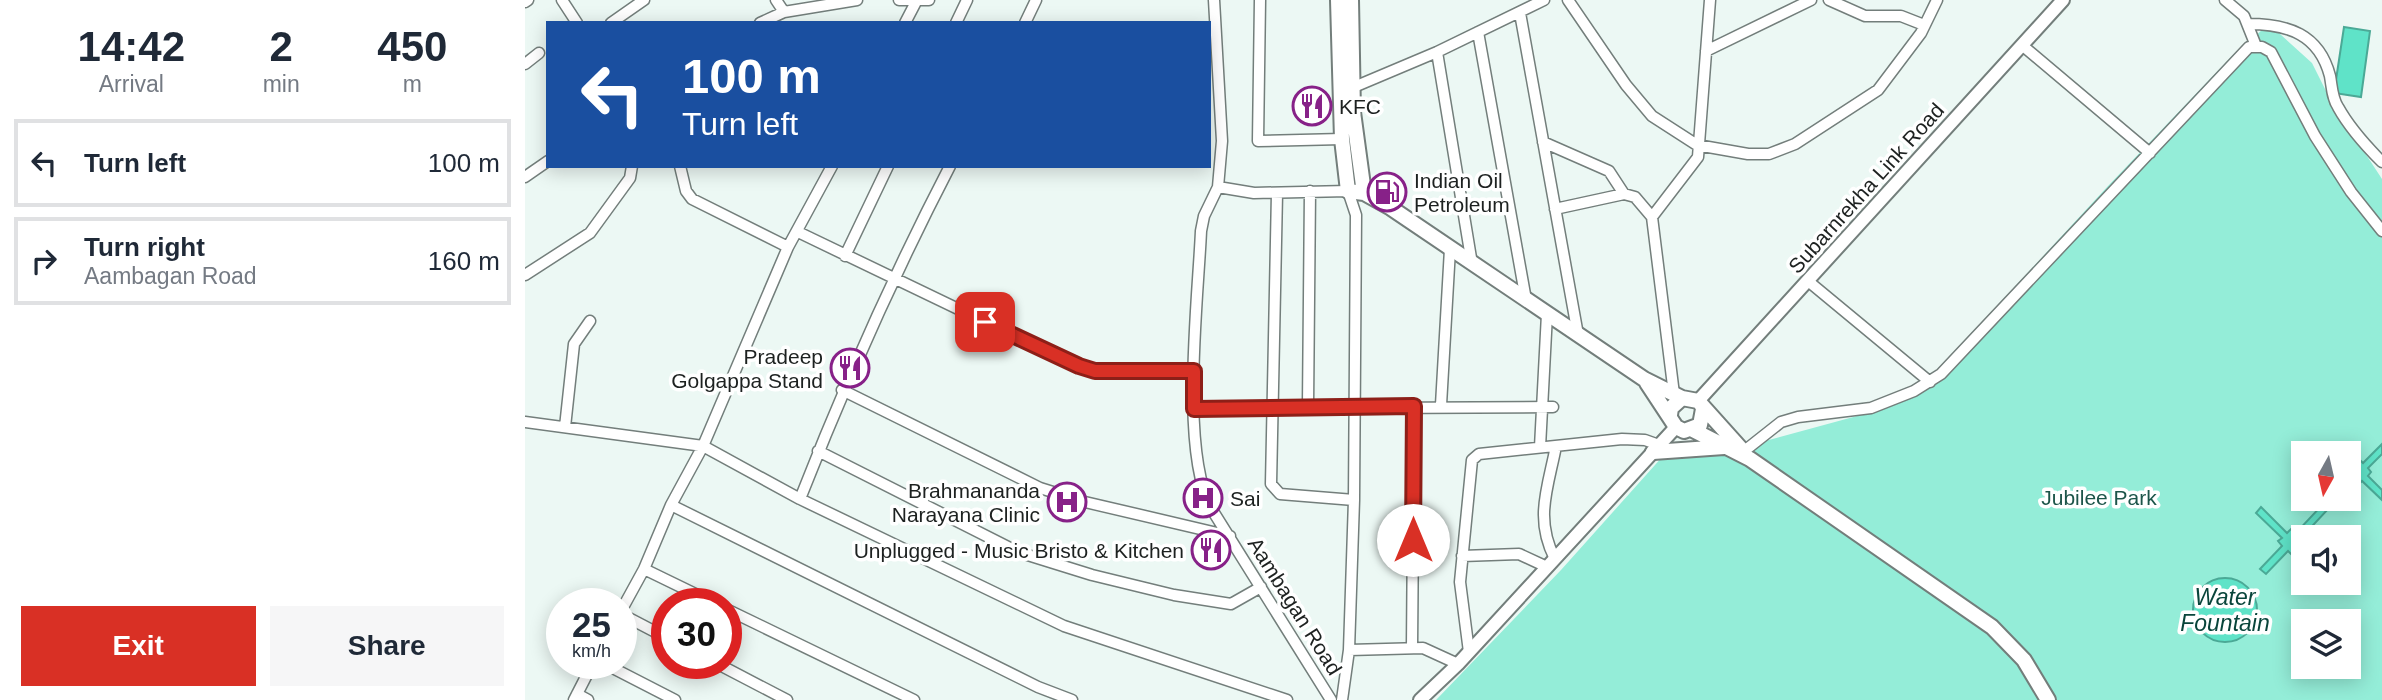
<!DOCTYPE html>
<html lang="en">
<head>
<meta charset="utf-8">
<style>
	:root { --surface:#fff; --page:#f6f6f7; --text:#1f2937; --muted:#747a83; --line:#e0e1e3; --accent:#d93025 }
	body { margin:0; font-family:Helvetica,sans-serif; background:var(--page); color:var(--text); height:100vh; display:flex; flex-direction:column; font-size:26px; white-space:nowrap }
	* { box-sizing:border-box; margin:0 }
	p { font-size:23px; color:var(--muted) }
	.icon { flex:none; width:38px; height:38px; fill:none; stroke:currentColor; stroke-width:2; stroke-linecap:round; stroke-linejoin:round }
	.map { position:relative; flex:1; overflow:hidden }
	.sheet { display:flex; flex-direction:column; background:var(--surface); width:525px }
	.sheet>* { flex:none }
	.hud { position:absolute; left:21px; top:21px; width:665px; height:147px; border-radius:0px; box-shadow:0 4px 18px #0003; background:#1a4fa0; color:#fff; overflow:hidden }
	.needle { width:46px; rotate:188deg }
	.fabs { position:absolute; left:1766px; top:441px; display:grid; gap:14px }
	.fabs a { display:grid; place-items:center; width:70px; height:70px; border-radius:0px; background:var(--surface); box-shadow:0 4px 18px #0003; font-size:35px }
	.speed { position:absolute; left:21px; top:588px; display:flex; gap:14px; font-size:35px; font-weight:700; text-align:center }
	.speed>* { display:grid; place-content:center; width:91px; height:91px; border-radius:50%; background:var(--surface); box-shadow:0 4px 18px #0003; line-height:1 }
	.speed small { font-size:18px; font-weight:400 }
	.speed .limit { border:10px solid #d22; background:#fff; color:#111 }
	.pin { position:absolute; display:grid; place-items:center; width:60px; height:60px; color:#fff; margin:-30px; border-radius:14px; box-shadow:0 4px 10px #0006 }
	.me { position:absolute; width:77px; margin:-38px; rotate:0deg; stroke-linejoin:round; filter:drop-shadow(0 0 5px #0008) }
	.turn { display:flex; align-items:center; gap:24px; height:147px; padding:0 21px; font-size:32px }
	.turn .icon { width:91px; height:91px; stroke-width:2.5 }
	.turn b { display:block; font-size:49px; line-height:60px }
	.eta { display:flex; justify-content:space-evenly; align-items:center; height:119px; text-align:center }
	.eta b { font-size:42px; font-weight:700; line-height:49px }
	.button { display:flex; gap:14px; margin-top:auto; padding:14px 21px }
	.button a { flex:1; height:80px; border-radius:0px; background:var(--accent); color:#fff; font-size:28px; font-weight:700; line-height:80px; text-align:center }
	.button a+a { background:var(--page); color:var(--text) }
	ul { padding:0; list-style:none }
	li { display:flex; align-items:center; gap:21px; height:88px; margin:0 14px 10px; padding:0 7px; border:4px solid var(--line); border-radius:0px }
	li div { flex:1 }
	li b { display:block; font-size:26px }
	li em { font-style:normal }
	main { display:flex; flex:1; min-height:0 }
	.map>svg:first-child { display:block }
</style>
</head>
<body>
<main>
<section class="sheet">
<div class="eta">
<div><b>14:42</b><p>Arrival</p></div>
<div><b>2</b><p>min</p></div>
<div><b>450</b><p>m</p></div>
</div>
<ul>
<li><svg class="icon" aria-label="left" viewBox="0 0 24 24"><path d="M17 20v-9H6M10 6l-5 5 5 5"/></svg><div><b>Turn left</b></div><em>100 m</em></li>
<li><svg class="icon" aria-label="right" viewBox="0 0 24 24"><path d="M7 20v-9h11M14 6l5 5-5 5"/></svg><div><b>Turn right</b><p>Aambagan Road</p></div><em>160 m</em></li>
</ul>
<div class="button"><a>Exit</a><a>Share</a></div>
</section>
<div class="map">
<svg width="1857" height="700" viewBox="0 0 1857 700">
	<rect width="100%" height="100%" fill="#ecf8f4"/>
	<!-- green -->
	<path fill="#94edd8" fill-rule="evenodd" d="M1744,24L1787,63L1806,101L1857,179V700H911L1036,570L1147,446L1229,444L1343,413L1410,373L1583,186L1708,55ZM1778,453H1824V499H1778ZM1778,537H1824V583H1778ZM1778,621H1824V667H1778Z"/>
	<!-- water -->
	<path fill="#5fe3c8" stroke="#4ba996" stroke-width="2" d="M1819,27L1845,31L1836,97L1809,93Z
		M1857,444V454L1843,468L1846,472L1843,476L1857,490V500L1837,481L1834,484L1830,482L1824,488V458L1830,464L1835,460L1838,463Z
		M1799,503L1804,508L1776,538L1778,559L1770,551L1766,554L1763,551L1741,574L1735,569L1757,546L1753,541L1757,538L1731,513L1736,507L1762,533L1766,529L1771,533Z
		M1668 610a32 32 0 1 1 64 0a32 32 0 1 1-64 0Z"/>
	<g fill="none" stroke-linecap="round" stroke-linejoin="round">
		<defs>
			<path id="minor" d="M37,0L52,23
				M251,0L259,12
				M374,0H404
				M689,0L697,141L693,187L729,193L823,191L831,215L829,500L824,650L817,700
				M735,0L733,141L817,139
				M1043,0L1101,85L1127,116L1172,145L1223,154H1244L1270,144L1353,90L1396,33L1412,0
				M1304,0L1340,16H1376L1399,25
				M1700,0L1719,16L1731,46
				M0,2L3,0
				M995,13L1053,335
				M86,23L119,0
				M235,23L259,12L332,0
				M380,23L392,0
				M431,23L442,0
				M500,23L511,0
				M1723,24C1763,24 1794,34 1805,76C1807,87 1807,98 1813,107C1824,127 1841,146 1857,162
				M953,32L1001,300
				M1498,46L1625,153
				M1181,51L1286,0
				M912,52L947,264
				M0,64L14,53
				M829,87L912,52L1019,0
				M1018,142L1084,171L1099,194
				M155,166L161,191L167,199L263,247
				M0,177L23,161
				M693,187L679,216L676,231C673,300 655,449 686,508L806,700
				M752,193L746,484L755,494L829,500
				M1030,209L1099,194L1110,197L1127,217
				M273,232L554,367L592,372L669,371
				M320,256L363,166
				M0,275L65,233L105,178L107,166
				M1283,281L1405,382
				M317,390L515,488L560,502L705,536
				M1149,394L1127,217L1173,157L1185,0
				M916,405L925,249
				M783,406L785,191
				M669,409L1028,407
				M0,422L178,446L275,499L539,626L762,700
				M40,427L49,344L65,321
				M1015,447L1022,314
				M293,451L493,552L567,575L649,595L706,604L736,587
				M1218,452L1256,422L1273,417L1346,408L1389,391L1416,374L1724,47H1737L1746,52L1790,136L1826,192L1857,231
				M275,499C320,384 368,276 425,166
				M146,505L513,687L547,700
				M937,556L994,554L1022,567
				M1030,559C1009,518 1023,488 1031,446
				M119,569L191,604
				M201,609L389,700
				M96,611L119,569L146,505L178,446L263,247L307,166
				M96,614L142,638
				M887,647L889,406
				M824,650L898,648L933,664
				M944,652L935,582L947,460L954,454L1097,439L1120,440L1134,445
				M78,663L150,700
				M191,663L262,700
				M52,694L63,700
				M49,700L68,663"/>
			<path id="tertiary" d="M1173,401L1538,0
				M895,700L933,664L1151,427"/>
			<path id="secondary" d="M813,0L817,139L823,191L839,193L866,208L1119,379L1157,398
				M826,0L828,112L839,193
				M1122,383L1151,427L1159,431L1175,425L1178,409
				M1145,415L1146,408L1157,398L1173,401L1217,450
				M1168,430L1225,459L1467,627L1499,660L1523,700
				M1128,452L1199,447"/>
		</defs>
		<!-- minor casing -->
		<use href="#minor" stroke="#737e7b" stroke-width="13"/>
		<!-- tertiary casing -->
		<use href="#tertiary" stroke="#737e7b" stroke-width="16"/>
		<!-- secondary casing -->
		<use href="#secondary" stroke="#737e7b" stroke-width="18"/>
		<!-- minor -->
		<use href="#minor" stroke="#fff" stroke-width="10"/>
		<!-- tertiary -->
		<use href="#tertiary" stroke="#fff" stroke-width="12"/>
		<!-- secondary -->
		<use href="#secondary" stroke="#fff" stroke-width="14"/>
	</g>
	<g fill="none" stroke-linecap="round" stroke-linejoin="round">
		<defs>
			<path id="route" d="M460,322L554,366L570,371H669V409L889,406L888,540"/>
		</defs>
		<!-- route casing -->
		<use href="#route" stroke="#8d1f18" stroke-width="18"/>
		<!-- route -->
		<use href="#route" stroke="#d93025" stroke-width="12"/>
	</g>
	<!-- icons -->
	<defs>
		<symbol id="restaurant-ring" viewBox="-11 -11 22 22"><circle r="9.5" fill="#fff" stroke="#872188" stroke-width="1.5"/><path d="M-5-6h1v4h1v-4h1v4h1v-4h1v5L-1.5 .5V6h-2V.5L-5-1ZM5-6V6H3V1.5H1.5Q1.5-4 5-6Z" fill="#872188"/></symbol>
		<symbol id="fuel-ring" viewBox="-11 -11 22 22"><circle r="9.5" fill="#fff" stroke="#872188" stroke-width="1.5"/><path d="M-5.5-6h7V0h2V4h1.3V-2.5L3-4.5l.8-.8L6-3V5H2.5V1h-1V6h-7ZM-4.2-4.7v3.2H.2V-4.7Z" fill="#872188"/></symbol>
		<symbol id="hospital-ring" viewBox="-11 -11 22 22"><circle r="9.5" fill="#fff" stroke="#872188" stroke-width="1.5"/><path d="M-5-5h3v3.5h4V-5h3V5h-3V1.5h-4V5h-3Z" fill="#872188"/></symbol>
	</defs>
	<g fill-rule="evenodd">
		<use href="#restaurant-ring" x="765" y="84" width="44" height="44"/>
		<use href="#fuel-ring" x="840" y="170" width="44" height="44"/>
		<use href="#restaurant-ring" x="303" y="346" width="44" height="44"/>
		<use href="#hospital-ring" x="656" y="476" width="44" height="44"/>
		<use href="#hospital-ring" x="520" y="480" width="44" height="44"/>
		<use href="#restaurant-ring" x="664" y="528" width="44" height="44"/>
	</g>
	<g text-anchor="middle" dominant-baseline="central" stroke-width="7" stroke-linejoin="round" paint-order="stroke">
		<!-- poi labels -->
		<g font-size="21" fill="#1d2120" stroke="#fff" text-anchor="start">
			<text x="814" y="106">KFC</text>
			<text x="889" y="180">Indian Oil<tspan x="889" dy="24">Petroleum</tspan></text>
			<text x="298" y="356" text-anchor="end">Pradeep<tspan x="298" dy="24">Golgappa Stand</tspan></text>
			<text x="515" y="490" text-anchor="end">Brahmananda<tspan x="515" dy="24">Narayana Clinic</tspan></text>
			<text x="705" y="498">Sai</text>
			<text x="659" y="550" text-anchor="end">Unplugged - Music Bristo &amp; Kitchen</text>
		</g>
		<!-- street labels -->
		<g font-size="21" fill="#1d2120" stroke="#fff">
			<text transform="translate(1341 188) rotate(-48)">Subarnrekha Link Road</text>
			<text transform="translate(770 606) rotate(58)">Aambagan Road</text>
		</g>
		<!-- park labels -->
		<g font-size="21" fill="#1d554a" stroke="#fff">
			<text x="1574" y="497">Jubilee Park</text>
		</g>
		<!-- water labels -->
		<g font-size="23" font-style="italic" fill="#09453b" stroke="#fff">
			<text x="1700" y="597">Water<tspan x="1700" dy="26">Fountain</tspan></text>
		</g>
	</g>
</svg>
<div class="fabs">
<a><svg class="needle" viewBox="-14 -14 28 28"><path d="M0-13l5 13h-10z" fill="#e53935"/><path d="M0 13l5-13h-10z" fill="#747a83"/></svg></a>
<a><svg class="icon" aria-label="sound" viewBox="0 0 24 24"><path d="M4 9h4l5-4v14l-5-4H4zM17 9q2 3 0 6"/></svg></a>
<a><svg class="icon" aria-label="layers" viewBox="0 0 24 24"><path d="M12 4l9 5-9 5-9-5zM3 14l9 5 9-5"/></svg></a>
</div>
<div class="speed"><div>25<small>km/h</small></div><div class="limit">30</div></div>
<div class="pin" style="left:460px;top:322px;background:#d93025"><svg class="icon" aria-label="arrive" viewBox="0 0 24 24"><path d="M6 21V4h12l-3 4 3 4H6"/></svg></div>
<svg class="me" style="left:888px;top:540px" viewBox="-20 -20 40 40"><circle r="19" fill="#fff"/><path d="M0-13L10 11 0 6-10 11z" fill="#d93025"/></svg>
<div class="hud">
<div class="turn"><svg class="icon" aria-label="left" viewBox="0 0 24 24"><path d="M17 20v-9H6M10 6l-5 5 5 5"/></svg><div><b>100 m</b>Turn left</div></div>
</div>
</div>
</main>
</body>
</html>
